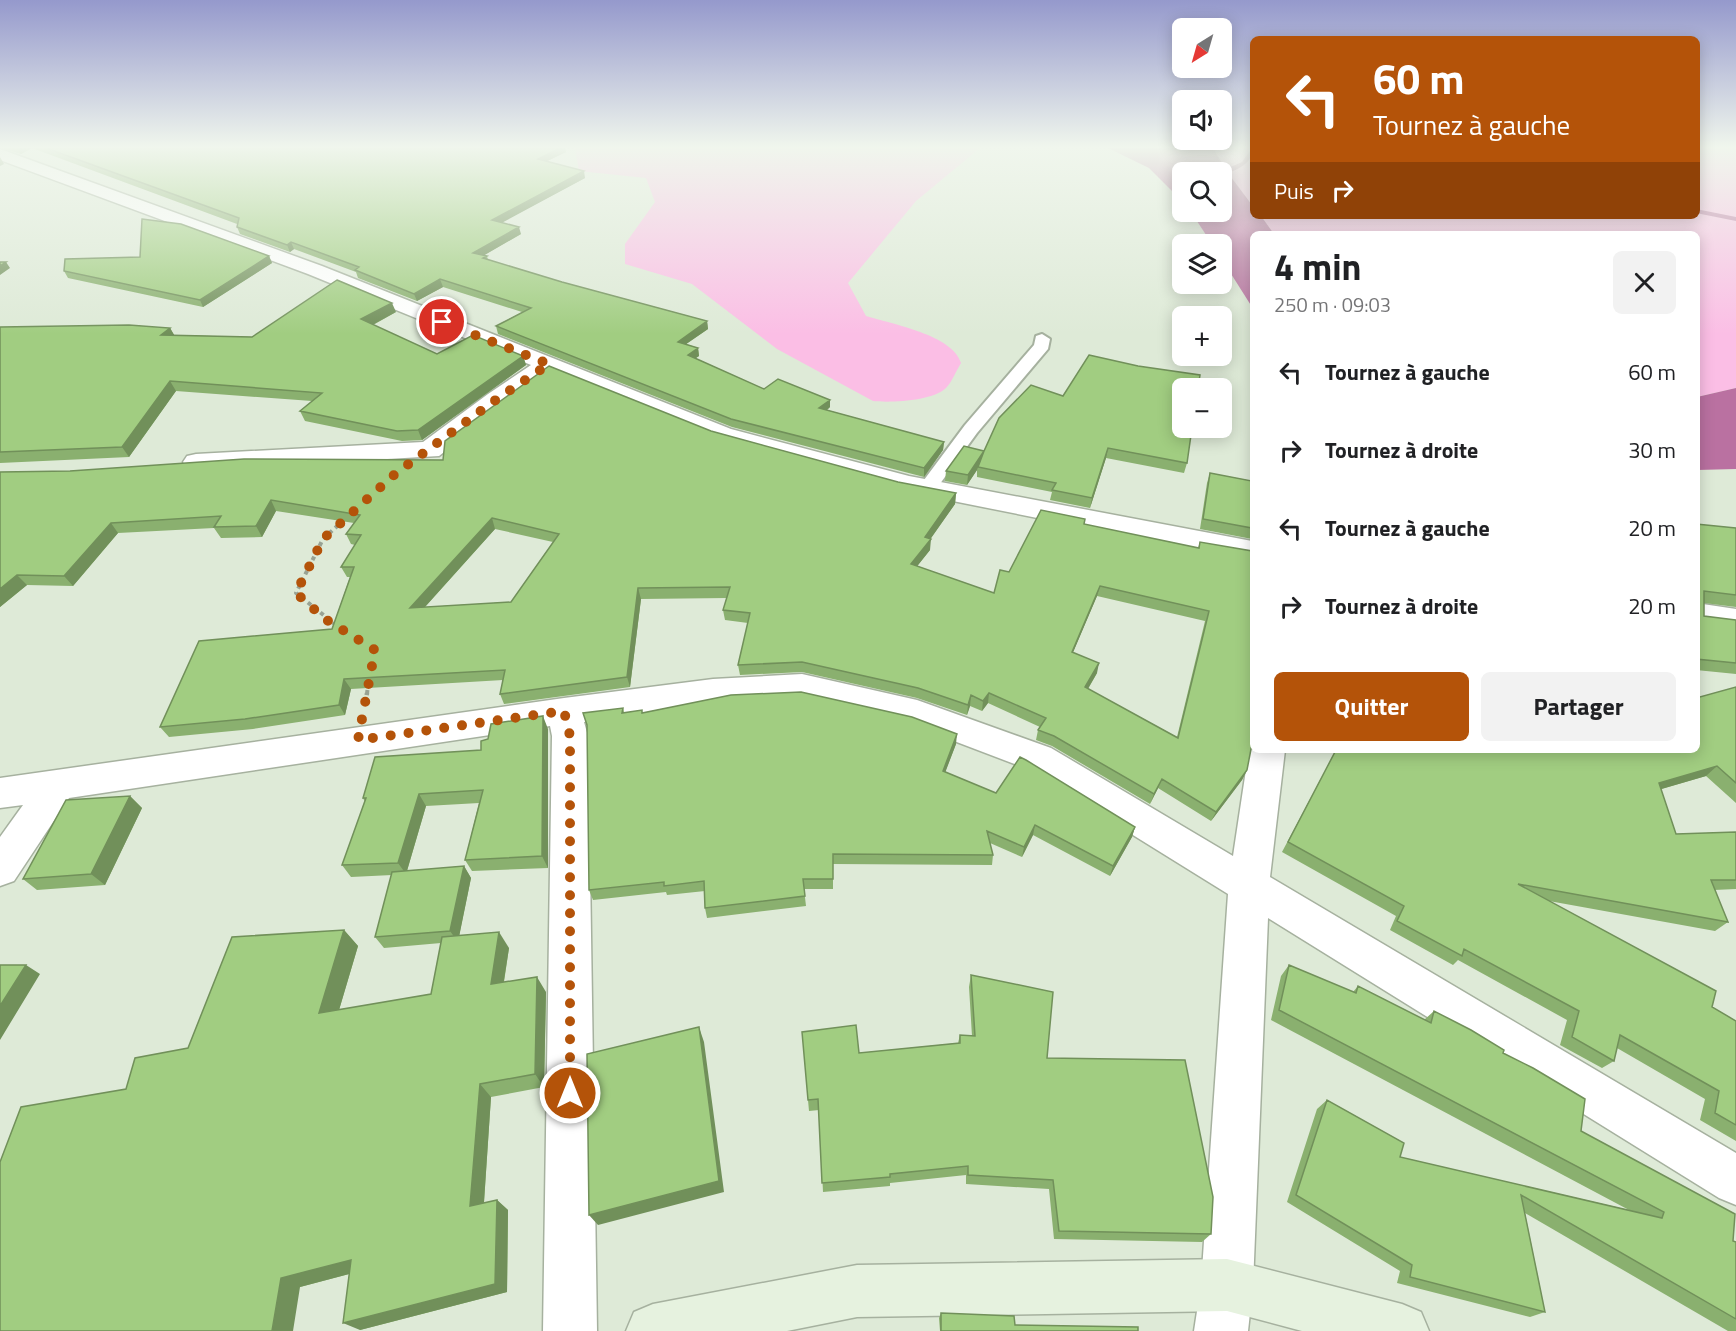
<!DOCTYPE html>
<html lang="fr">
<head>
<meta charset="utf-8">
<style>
	:root { --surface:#fff; --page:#f2f2f2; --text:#202124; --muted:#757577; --accent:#b45309 }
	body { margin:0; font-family:"Titillium Web",sans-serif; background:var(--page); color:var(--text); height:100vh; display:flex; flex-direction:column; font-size:22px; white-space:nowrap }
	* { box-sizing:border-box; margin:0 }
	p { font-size:20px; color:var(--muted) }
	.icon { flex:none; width:33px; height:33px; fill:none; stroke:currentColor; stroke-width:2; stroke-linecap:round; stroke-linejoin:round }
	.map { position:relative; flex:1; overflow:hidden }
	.sheet { position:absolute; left:1250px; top:231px; width:450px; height:522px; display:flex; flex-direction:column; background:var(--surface); border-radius:9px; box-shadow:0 3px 15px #0003 }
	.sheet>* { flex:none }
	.guide { position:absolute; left:1250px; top:36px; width:450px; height:183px; border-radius:9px; box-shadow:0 3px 15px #0003; background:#b45309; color:#fff; overflow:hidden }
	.needle { width:39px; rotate:217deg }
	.fabs { position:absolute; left:1172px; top:18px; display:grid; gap:12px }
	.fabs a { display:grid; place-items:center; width:60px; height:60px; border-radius:9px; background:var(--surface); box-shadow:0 3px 15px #0003; font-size:30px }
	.pin { position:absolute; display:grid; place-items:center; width:51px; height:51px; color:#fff; margin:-26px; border:3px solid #fff; border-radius:50%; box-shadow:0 2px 6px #0007 }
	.me { position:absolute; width:66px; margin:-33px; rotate:0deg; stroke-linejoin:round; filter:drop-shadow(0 0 4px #0008) }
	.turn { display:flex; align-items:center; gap:21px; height:126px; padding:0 24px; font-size:27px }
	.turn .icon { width:78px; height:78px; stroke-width:2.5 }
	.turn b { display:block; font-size:42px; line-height:51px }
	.then { display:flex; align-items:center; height:57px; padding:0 24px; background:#0003; gap:12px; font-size:22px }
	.round { display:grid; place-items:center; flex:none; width:63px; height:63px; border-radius:9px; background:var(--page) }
	.summary { display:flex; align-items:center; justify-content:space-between; height:102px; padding:0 24px }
	h1 { font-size:36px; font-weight:700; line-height:45px }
	.primary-button { display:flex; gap:12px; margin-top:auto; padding:12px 24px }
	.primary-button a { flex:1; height:69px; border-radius:9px; background:var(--accent); color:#fff; font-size:24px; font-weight:700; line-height:69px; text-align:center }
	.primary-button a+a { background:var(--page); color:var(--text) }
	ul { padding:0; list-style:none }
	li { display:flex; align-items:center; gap:18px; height:78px; padding:0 24px }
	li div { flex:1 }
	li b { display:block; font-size:22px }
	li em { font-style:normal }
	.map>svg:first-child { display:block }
</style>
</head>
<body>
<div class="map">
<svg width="1736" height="1331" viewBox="0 0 1736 1331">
	<rect width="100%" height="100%" fill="#deead7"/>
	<!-- green -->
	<path fill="#fbbee5" d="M575,148H980L916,201L848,283L866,316C892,324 953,335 961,363C956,371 952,382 946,388C933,401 890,403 873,401L777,349L692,284L625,264V244L655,202L646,178L579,171Z
		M1213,148H1252V205L1228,173Z
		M1697,148H1736V388L1697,397L1696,234H1274L1261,216H1696Z"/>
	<!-- water -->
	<path fill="#ba71a1" d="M1108,148H1213L1228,173L1252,205V216H1261L1274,234H1252V307L1221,258V244H1212L1191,212H1221V172H1182V201L1149,168Z
		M1736,388V469L1697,470V397Z"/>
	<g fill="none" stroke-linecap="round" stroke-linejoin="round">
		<!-- stream -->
		<path fill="#ba71a1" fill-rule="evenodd" d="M1252,148C1254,164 1234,171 1221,176V172H1219L1242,162Z
			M1696,209L1736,217V221L1696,213Z"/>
		<defs>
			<path id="lane" d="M1042,334L1050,339L1048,349L977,433L934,492H920L918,488L965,425L1034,345L1036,336Z"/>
			<path id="street" d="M0,149L322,266L731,429L909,476L1252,541V561L898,490L713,439L551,373L506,404L439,456L196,470L187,468L183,462L187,456L196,454L423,442L488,394L531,365L308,274L0,160Z
				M1696,603L1736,609V631L1696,625Z
				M802,674L917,700L1051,748L1233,856L1249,750L1252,744V750H1285L1270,877L1736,1153V1205L1719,1198L1268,918L1253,1285L1248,1331H1194L1201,1285L1228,894L1025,768L912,725L802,700L713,705L584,722L588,736L597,1331H543L552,736L550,726L69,798L14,881L0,886V837L23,805L0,808V778L564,698L713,679Z"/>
			<path id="secondary" d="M1227,1259L1402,1304L1421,1312L1429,1331H1302L1227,1311L857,1317L787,1331H626L634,1312L653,1304L857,1265Z"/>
		</defs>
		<!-- lane casing -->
		<use href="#lane" stroke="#a6b19f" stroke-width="4"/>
		<!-- street casing -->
		<use href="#street" stroke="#a6b19f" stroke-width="3"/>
		<!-- secondary casing -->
		<use href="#secondary" stroke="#a6b19f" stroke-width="3"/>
		<!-- path-far1 -->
		<path stroke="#99a293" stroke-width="4" stroke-dasharray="4 4" stroke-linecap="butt" d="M336,625L296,593L323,539L346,518
			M367,694L368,685"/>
		<!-- path -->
		<path stroke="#99a293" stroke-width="4.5" stroke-dasharray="5 5" stroke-linecap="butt" d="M365,705L367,693"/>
		<!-- lane -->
		<use href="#lane" fill="#fff" fill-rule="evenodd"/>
		<!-- street -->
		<use href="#street" fill="#fff" fill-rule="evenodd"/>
		<!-- secondary -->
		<use href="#secondary" fill="#e6f2df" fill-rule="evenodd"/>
	</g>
	<!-- wall -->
	<path fill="#8ab06f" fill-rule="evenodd" d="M1,148H565L566,152L547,161L585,178L502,222L521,234L484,255L487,256L488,260L562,282L707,321L708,329L686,344L698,348L699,356L695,358L764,389L830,400V407L827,410L944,442L943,450L924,477L732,427L498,334L496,326L522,312L443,287L417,301L358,278L356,272L294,249L290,252L240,234L237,227V224L32,148L21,154Z
		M269,256L272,263L203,307L68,278L64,271L140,257Z
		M396,312L373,325L437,354L523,356L526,365L422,440L402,441L305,421L300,411L312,401L176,391L129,457L0,463V327L170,328L174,335L252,337Z
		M999,418L1187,463L1184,473L1106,458L1090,508L1050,500L1052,492L977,477V470L967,485L945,481L946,471L984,451Z
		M711,431L898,482L956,493L955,504L930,539V550L917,566L994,593L1009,572L1084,524L1198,548L1200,542L1247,770L1242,780L1211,821L1158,788L1150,804L1052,746L1036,740L1038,730L1040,727L988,703L982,711L970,706L967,715L917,698L802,672L740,675L738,665L748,623L725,620L723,610L727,598L641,599L630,687L504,704L500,694L503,680L351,689L345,715L253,729L169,737L160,727L332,629L350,577H347L341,567L355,545L351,544L346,534L354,523L276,511L262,537L221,538L214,528L118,533L73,586L27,585L0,607V472L70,471L443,460ZM495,529L553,542L511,602L425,607ZM1097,596L1205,621L1177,737L1088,689L1097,673L1073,652Z
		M1252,431V453L1251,436Z
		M1210,473L1252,481V539L1200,529L1207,483Z
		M1696,524L1736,528V607L1704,603V616L1736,620V674L1696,670Z
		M1736,687V803L1706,776L1661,789L1676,834L1736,832V889L1714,890L1728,922L1715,931L1549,901L1712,1007L1736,1021V1141L1700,1120L1705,1099L1617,1048L1614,1061L1602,1068L1560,1045L1567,1020L1458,960L1453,965L1390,930L1396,916L1282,852L1336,750H1696Z
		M623,708L624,712L642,713L956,744L945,772L996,793L1135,827L1132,837L1110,876L1033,835L1022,857L990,843L993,855L992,865L833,864V889H804L806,906L707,918L705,908V891L667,895L666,892L593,900L589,890Z
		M548,729V868L472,871L465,860L479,803L426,806L407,871L464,866L471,878L459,936L509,948L504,982L546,992L544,1087L491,1097L484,1203L497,1200L508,1210L507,1292L360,1330L349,1274L300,1287L126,1089L188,1048L344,930L358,946L339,1010L431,994L441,943L384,948L375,937L392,875L351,877L342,865L365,802L363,798L481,750Z
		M130,796L142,808L105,885L37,890L23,879Z
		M1289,965L1353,992L1358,986L1424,1020L1434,1011L1503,1053L1581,1131L1733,1241L1736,1242V1331H1728L1525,1213L1545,1312L1530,1317L1397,1283L1400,1271L1287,1202L1317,1109L1327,1100L1400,1157L1629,1210L1271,1020L1281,976Z
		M971,975L1047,1058L1211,1234L1202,1242L1054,1239L1049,1189L966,1184V1175L890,1183V1186L823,1192L819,1110L809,1111L808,1100L859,1053L958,1043L960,1035L972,1036L969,987Z
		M941,1313L1015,1325L1138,1331H940L939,1318Z"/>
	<!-- shaded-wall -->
	<path fill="#71905a" d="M17,148H32L21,154Z
		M560,148H565L566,152L539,165L538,159Z
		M0,157L4,164L0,166Z
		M584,171L585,178L494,227L492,220Z
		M519,227L521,234L476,260L473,253Z
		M291,242L294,249L290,252L287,245Z
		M269,256L272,263L203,307L200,300Z
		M6,262L10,268L0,275V266Z
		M440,279L443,287L417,301L414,294Z
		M392,303L396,312L365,329L361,319Z
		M707,321L708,329L679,349L678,342Z
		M170,328L176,338L161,335Z
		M698,348L699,356L689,363L688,355Z
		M523,356L526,365L422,440L418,430Z
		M170,381L176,391L129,457L122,447Z
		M830,400V407L820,416L819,408Z
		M944,442L943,450L924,477V468Z
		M1108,448L1106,458L1090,508L1092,498Z
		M984,451L978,467L977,470L967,485L968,475Z
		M956,493L955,504L927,544L931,539L930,550L911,574V564L925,537Z
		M271,500L276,511L262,537L256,526Z
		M492,518L495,529L415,618L410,608Z
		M111,523L118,533L73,586L64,576Z
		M17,575L27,585L0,607V589Z
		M1100,586L1097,596L1069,662L1072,652Z
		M638,588L641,599L630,687L627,677Z
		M1099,663L1097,673L1083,697L1085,687Z
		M344,679L351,689L345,715L339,705Z
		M989,693L988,703L982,711L983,701Z
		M971,695L970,706L967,715L968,705Z
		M543,716L548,729V868L542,856Z
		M957,734L956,744L942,781L943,771Z
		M1717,766L1706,776L1648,793L1659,783Z
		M1247,770L1242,780L1211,821L1216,812Z
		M1162,779L1158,788L1150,804L1154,794Z
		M419,794L426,806L406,874L398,863Z
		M130,796L142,808L105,885L91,874Z
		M1035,825L1033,835L1022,857L1024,847Z
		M1135,827L1132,837L1110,876L1113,866Z
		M464,866L471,878L458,942L450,931Z
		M344,930L358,946L334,1027L319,1013Z
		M499,932L509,948L501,999L491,984Z
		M26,965L40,974L0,1040V1006Z
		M537,977L546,992L544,1087L535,1074Z
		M699,1027L704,1042L724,1192L598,1225L589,1215Z
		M480,1084L491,1097L483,1216L470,1206Z
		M497,1200L508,1210L507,1292L360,1330L343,1323Z
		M351,1260L368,1269L300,1287L293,1331H272L281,1278Z"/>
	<!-- building -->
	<path fill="#a1cd81" stroke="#71905a" stroke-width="1.5" fill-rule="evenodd" d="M46,148H560L538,159L584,171L492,220L519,227L473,253L487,256L483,258L562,282L707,321L678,342L698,348L688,355L764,389L778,379L830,400L819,408L944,442L924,468L731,419L496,326L531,308L440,279L414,294L355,270L359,267L291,242L287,245L237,227L239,218Z
		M142,219L181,224L269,256L200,300L64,271L65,259L140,257Z
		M0,262H6L0,266Z
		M337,280L392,303L361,319L437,354L473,335L523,356L418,430L397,431L300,411L322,393L170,381L122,447L0,452V327L129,325L170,328L161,335L252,337Z
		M1089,355L1138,366L1200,375L1198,388H1182V428H1192L1187,463L1108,448L1092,498L1052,490L1056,483L978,467L984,451L968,475L946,471L964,446L984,451L999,418L1031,385L1063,396Z
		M549,366L711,431L898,482L956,493L925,537L931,539L911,564L994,593L1000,570L1009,572L1041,510L1085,519L1084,524L1199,548L1200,542L1252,551V744L1247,770L1216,812L1162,779L1154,794L1054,736L1038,730L1046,718L989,693L983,701L971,695L968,705L918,688L802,662L738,665L750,613L723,610L730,587L638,588L627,677L500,694L505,670L344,679L339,705L245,719L160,727L199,641L332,629L354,567H341L361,535L346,534L360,515L271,500L256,526L214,527L221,516L111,523L64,576L17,575L0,589V472L70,471L244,459L443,460L445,441ZM492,518L559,534L511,602L410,608ZM1100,586L1209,611L1178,738L1085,687L1099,663L1072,652Z
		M1210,473L1252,481V528L1203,519Z
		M1696,524L1736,528V595L1704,591V616L1736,620V663L1696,659Z
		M1736,687V783L1717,766L1659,783L1676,834L1736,832V880H1711L1728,922L1518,884L1716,991L1712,1007L1736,1021V1125L1715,1113L1719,1091L1620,1035L1614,1061L1572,1037L1579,1011L1464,949L1462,956L1397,921L1404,906L1288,842L1336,750H1696V698Z
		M801,692L912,717L957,734L943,771L996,793L1020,757L1026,760L1135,827L1113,866L1035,825L1024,847L987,831L993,855L833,854V879H803L805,896L705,908L704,881L664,886V882L589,890L587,725L583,713L623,708L622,713L642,710V713L731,695Z
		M543,716L542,856L465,860L483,790L419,794L398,863L342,865L366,798H363L375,757L481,750V741L488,739L491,724Z
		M130,796L91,874L23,879L66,800Z
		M464,866L450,931L375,937L392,872Z
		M344,930L319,1013L431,994L442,937L499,932L491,984L537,977L535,1074L480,1084L470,1206L497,1200L495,1284L343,1323L351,1260L281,1278L272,1331H0V1162L21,1107L126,1089L135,1058L188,1048L232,937Z
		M0,965H26L0,1006Z
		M1289,965L1356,993L1358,986L1431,1023L1434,1011L1471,1030L1504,1050L1503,1053L1533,1068L1585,1099L1581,1131L1735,1214L1733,1241L1736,1242V1319L1521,1195L1545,1312L1410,1277L1412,1265L1296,1195L1327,1100L1404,1143L1400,1157L1662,1218L1664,1212L1279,1010Z
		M971,975L1053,992L1047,1058L1185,1060L1213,1197L1211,1234L1059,1231L1053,1180L968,1175V1166L890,1174V1177L822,1183L818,1099L808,1100L802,1032L856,1025L859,1053L960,1043V1035L975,1036Z
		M699,1027L719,1181L589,1215L587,1054Z
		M941,1313L1014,1316L1015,1325L1138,1327V1331H941Z"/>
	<!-- sky -->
	<linearGradient id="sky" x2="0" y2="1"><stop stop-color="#9599cc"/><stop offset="0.44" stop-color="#f0f6ed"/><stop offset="1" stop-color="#f0f6ed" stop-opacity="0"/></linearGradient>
	<rect width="1736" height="334" fill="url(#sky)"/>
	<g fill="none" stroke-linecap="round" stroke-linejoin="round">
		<!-- route -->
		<path stroke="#b45309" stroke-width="10" stroke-dasharray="0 18" d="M442,322L549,364L497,399L395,474L323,539L296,593L325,619L375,650L358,740L564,711L570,736V1093"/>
	</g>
</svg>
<div class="fabs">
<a><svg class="needle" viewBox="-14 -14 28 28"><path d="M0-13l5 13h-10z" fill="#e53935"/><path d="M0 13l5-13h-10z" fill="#757577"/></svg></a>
<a><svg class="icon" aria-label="sound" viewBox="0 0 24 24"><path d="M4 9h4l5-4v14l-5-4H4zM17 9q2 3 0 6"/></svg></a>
<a><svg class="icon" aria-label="search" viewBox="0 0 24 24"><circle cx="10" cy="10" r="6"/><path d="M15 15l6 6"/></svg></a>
<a><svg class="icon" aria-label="layers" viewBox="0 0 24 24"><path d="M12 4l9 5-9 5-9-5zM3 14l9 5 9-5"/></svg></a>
<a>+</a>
<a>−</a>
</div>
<div class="pin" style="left:442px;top:322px;background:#d93025"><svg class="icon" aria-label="arrive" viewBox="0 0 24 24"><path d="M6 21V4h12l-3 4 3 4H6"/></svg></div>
<svg class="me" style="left:570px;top:1093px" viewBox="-20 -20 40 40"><circle r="17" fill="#b45309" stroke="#fff" stroke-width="3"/><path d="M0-11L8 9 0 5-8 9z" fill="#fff"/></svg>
<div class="guide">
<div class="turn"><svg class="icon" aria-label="left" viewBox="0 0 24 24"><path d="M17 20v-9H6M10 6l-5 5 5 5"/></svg><div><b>60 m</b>Tournez à gauche</div></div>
<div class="then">Puis<svg class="icon" aria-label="right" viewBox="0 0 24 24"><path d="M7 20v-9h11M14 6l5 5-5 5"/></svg></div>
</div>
<section class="sheet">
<div class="summary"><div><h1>4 min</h1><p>250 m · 09:03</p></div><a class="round"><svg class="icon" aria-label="close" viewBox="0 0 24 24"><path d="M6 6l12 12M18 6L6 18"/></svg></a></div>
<ul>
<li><svg class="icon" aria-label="left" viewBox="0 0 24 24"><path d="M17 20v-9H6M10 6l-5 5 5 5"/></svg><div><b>Tournez à gauche</b></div><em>60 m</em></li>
<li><svg class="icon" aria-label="right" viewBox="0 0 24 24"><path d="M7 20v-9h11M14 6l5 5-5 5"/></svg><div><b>Tournez à droite</b></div><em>30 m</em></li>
<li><svg class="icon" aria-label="left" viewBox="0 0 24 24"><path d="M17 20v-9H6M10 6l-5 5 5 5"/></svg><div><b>Tournez à gauche</b></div><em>20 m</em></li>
<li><svg class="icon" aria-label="right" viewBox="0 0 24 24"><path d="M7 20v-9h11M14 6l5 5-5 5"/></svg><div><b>Tournez à droite</b></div><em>20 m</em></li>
</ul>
<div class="primary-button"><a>Quitter</a><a>Partager</a></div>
</section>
</div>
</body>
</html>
